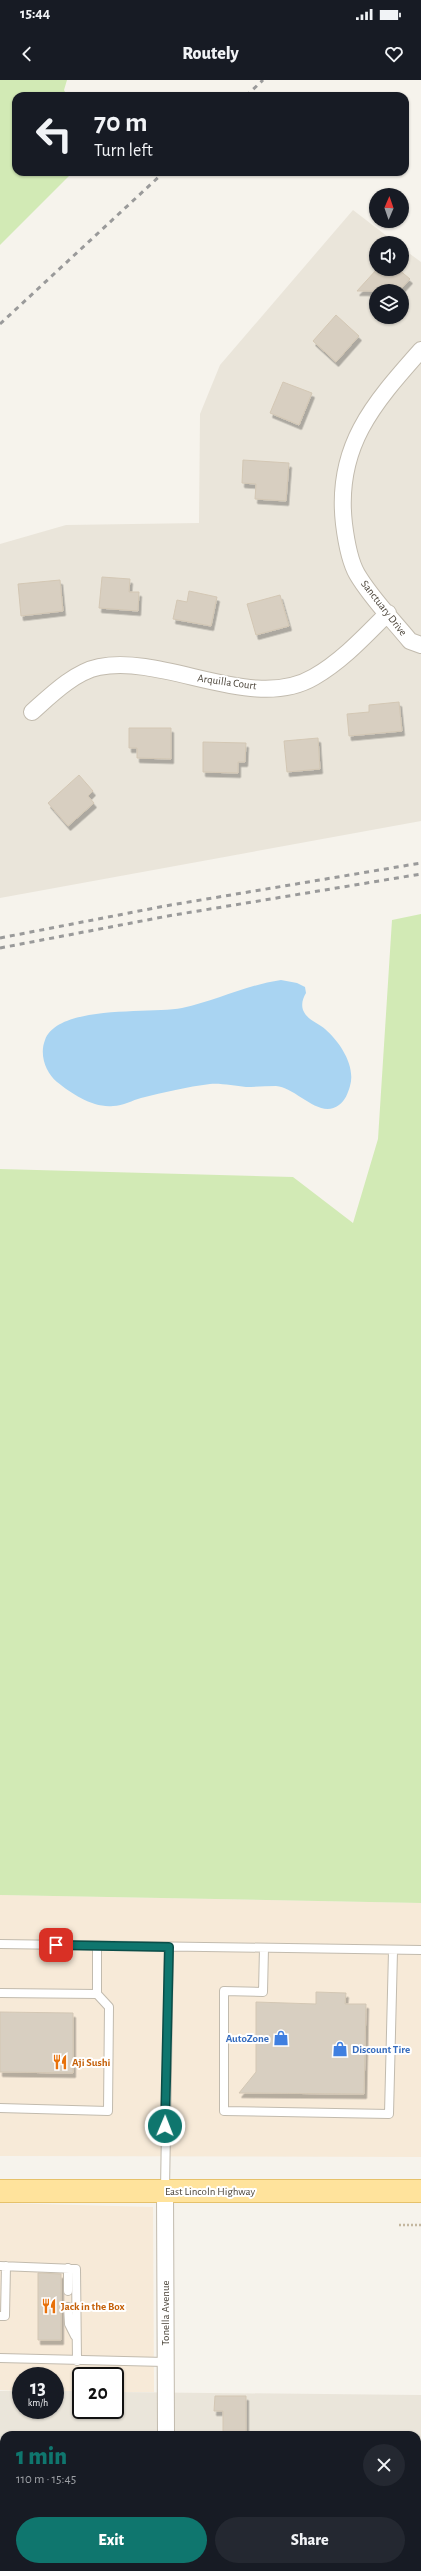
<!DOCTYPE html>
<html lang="en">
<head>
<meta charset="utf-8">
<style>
	:root { --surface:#171b24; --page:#242831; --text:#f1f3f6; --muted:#9ea1a6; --accent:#0f766e }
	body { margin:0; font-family:"Alegreya Sans",sans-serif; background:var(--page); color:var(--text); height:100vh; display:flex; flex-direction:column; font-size:15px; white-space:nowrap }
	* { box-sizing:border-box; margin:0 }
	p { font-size:13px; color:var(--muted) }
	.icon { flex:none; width:22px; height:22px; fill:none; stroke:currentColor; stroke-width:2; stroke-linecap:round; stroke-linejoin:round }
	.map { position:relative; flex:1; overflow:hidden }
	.details { position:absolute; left:0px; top:2351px; width:421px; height:140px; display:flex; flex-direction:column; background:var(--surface); border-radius:12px 12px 0 0; box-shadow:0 1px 3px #0004 }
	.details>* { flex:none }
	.guide { position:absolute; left:12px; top:12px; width:397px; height:84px; border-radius:12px; box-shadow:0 1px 3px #0004; background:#171b24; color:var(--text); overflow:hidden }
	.needle { width:26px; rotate:2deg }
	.fabs { position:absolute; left:369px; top:108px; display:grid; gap:8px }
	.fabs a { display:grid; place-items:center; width:40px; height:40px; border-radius:50%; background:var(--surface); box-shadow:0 1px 3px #0004; font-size:20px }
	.speed { position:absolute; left:12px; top:2287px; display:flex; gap:8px; font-size:20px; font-weight:700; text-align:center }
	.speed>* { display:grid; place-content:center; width:52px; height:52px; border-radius:50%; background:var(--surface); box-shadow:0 1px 3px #0004; line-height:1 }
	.speed small { font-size:10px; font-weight:400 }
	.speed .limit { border:2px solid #111; border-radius:6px; background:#fff; color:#111 }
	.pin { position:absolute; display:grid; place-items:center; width:34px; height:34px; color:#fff; margin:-17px; border-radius:8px; box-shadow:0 2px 6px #0006 }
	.me { position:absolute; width:44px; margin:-22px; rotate:1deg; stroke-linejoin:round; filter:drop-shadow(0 0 3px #0008) }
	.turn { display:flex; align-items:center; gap:14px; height:84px; padding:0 16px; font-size:18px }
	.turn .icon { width:52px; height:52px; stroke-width:2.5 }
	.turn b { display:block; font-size:28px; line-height:34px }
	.round { display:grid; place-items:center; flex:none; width:42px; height:42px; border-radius:21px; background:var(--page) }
	.head { display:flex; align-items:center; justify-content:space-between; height:68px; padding:0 16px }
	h1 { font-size:24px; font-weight:800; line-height:30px; color:var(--accent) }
	.primary-button { display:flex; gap:8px; margin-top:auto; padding:8px 16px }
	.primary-button a { flex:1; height:46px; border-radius:24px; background:var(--accent); color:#fff; font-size:16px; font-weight:800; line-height:46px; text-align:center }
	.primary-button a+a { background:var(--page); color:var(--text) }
	.status { display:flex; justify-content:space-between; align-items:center; height:28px; padding:0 20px; background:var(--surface); direction:ltr }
	.status svg { height:11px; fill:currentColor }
	header { display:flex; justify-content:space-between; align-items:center; height:52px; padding:0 16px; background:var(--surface); font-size:18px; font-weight:800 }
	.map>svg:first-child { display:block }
</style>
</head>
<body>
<div class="status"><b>15:44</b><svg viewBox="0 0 49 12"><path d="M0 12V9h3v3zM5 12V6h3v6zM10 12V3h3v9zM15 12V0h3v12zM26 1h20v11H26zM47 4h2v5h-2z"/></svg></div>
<header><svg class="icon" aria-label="back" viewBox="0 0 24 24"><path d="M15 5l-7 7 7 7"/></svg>Routely<svg class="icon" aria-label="heart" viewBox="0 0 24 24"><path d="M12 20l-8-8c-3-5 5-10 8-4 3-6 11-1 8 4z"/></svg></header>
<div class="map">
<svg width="421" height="2491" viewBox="0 0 421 2491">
	<defs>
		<filter id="shadow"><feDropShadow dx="2.5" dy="4.5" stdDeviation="0" flood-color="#0004"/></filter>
	</defs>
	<rect width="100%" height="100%" fill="#f6f3ec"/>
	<!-- residential -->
	<path fill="#eae5da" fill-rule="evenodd" d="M353,130L396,163H376V189H402V168L421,182V741L0,818V464L66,445L199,443L200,334L220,285ZM376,211H402V237H376Z
		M0,2311H21V2330H55V2311H81V2330H115V2312L421,2315V2491H0ZM4,2355H417V2487H4Z"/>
	<!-- commercial -->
	<path fill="#f7ead8" d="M0,1815L421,1823V2077L0,2076Z
		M0,2123L153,2127L154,2312H115V2296H81V2311H55V2296H21V2311L0,2310Z"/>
	<!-- green -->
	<path fill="#d2eab5" d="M0,0H67L64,10L67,16H16V92H73L0,165Z
		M421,834V1823L0,1815V1089L293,1097L353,1143L378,1059L392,840Z"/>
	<!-- water -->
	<path fill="#a9d4f2" d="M281,900L297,903L305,907L306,913C303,918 301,924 303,930C307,940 318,943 325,949C340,962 356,986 350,1006C348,1013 345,1021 339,1025C319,1040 296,1007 276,1006C266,1006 256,1007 246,1007C235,1006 221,1003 210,1004C187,1007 164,1012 141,1018C133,1020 123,1026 113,1026C93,1028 72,1014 57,1002C46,993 39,975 45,960C58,924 151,934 182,928C216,921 246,905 281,900Z"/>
	<!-- building -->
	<path fill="#d8cfc1" stroke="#d3c7b4" filter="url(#shadow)" d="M377,189H398L410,199L399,211H357Z
		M336,235L359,256L336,282L313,261Z
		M283,302L312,313L299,345L270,333Z
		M243,380L289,383L286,421L255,419L256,404L242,403Z
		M102,497L130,499L129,512H139L138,531L99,528Z
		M60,500L63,531L21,536L18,504Z
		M189,511L217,517L211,546L173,539L177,520L187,522Z
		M280,515L289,546L256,555L247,524Z
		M399,622L402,651L349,656L347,634L369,632V625Z
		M129,648H171V679L137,678V668H129Z
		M318,658L320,689L287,692L284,661Z
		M203,662L246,663L245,682H238V693L203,692Z
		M79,695L93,711L88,716L94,723L68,746L48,723Z
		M316,1912L346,1913L345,1924H366L364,2014L239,2013L256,1992V1922L316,1924Z
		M0,1932L73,1933V1993L0,1992Z
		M38,2193L61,2194V2260H38Z
		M215,2316H246V2355H223V2331H214Z"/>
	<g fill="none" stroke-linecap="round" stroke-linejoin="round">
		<defs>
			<path id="service" d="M0,1864L421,1870
				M264,1868L263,1912L224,1911V2031L389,2034L393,1871
				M0,1913L97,1914
				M0,2028L108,2031L109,1927L97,1914V1866
				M165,2110L169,1867
				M0,2186L76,2189L77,2281
				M68,2188V2211
				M68,2227L69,2244L75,2256
				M0,2236H5L6,2186
				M0,2278L165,2282"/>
			<path id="minor" d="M421,270C373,324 335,367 344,444C346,460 349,480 357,494C371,518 392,539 410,561L421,565
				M32,632C50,616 74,592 99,587C166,574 253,633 314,597C342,581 365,556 388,533
				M165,2111L166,2355
				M0,2442H4
				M166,2487V2491"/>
			<path id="primary" d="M0,2111H421"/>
		</defs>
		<!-- service casing -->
		<use href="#service" stroke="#c2bbae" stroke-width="10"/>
		<!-- minor casing -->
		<use href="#minor" stroke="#c2bbae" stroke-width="18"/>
		<!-- primary casing -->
		<use href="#primary" stroke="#e6c16a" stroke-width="24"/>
		<!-- path -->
		<path stroke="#c4b79f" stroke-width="2.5" stroke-dasharray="2 2" stroke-linecap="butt" d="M399,2145H421"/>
		<!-- service -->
		<use href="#service" stroke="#fff" stroke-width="8"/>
		<!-- minor -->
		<use href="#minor" stroke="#fff" stroke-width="16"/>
		<!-- primary -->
		<use href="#primary" stroke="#ffe39c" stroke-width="22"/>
		<!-- rail -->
		<path stroke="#9a9a9a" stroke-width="3" stroke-dasharray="5 5" stroke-linecap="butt" d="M246,16L263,0
			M0,244L164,92
			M0,858L165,826L421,783
			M0,868L168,836L421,794"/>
	</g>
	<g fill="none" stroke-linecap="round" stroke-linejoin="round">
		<defs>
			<path id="route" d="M56,1865L169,1867L165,2046"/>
		</defs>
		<!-- route casing -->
		<use href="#route" stroke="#0a4d48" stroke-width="10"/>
		<!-- route -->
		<use href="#route" stroke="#0f766e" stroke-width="7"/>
	</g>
	<!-- icons -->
	<defs>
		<symbol id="shop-bare" viewBox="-9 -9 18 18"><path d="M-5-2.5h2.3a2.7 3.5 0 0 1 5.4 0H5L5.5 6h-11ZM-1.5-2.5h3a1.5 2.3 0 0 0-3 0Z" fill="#3f7fe0" stroke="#fff" stroke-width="2.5" paint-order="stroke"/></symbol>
		<symbol id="restaurant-bare" viewBox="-9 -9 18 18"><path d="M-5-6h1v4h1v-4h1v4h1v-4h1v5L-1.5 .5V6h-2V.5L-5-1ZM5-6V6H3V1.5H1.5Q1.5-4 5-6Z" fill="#e8710a" stroke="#fff" stroke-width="2.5" paint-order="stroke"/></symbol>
	</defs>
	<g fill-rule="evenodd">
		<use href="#shop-bare" x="270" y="1947" width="22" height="22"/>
		<use href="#shop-bare" x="329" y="1958" width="22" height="22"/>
		<use href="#restaurant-bare" x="49" y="1971" width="22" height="22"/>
		<use href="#restaurant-bare" x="38" y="2215" width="22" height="22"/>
	</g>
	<g text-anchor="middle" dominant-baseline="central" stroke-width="4" stroke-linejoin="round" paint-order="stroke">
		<!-- street labels -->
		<g font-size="11" fill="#4b4439" stroke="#fff">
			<text transform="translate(384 528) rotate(52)">Sanctuary Drive</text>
			<text transform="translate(227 602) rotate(8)">Arquilla Court</text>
			<text x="210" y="2111">East Lincoln Highway</text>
			<text transform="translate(165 2233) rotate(-90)">Tonella Avenue</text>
		</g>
		<!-- shop labels -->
		<g font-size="11" font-weight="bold" fill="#366cbe" stroke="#fff" text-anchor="end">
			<text x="269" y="1958">AutoZone</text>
			<text x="352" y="1969" text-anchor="start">Discount Tire</text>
		</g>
		<!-- food labels -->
		<g font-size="11" font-weight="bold" fill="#c56008" stroke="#fff" text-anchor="start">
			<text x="72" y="1982">Aji Sushi</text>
			<text x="61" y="2226">Jack in the Box</text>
		</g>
	</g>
</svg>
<div class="fabs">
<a><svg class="needle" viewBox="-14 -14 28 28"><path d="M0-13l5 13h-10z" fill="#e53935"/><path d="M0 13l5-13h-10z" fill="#9ea1a6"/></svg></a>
<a><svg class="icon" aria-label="sound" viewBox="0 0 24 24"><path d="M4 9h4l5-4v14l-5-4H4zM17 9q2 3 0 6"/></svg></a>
<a><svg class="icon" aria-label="layers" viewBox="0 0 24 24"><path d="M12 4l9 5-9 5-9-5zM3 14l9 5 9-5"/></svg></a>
</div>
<div class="speed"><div>13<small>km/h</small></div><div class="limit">20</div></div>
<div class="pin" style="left:56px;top:1865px;background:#d93025"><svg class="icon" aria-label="arrive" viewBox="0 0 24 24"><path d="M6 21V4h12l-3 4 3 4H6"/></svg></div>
<svg class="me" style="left:165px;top:2046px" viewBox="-20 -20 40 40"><circle r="17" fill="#0f766e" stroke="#fff" stroke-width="3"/><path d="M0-11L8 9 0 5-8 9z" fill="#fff"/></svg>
<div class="guide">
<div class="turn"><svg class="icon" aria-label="left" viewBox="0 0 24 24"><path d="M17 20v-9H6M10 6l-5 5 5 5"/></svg><div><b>70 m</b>Turn left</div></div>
</div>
<section class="details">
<div class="head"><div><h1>1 min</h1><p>110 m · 15:45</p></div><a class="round"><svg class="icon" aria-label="close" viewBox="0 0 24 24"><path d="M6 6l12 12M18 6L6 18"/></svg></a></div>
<div class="primary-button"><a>Exit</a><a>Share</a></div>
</section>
</div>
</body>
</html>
